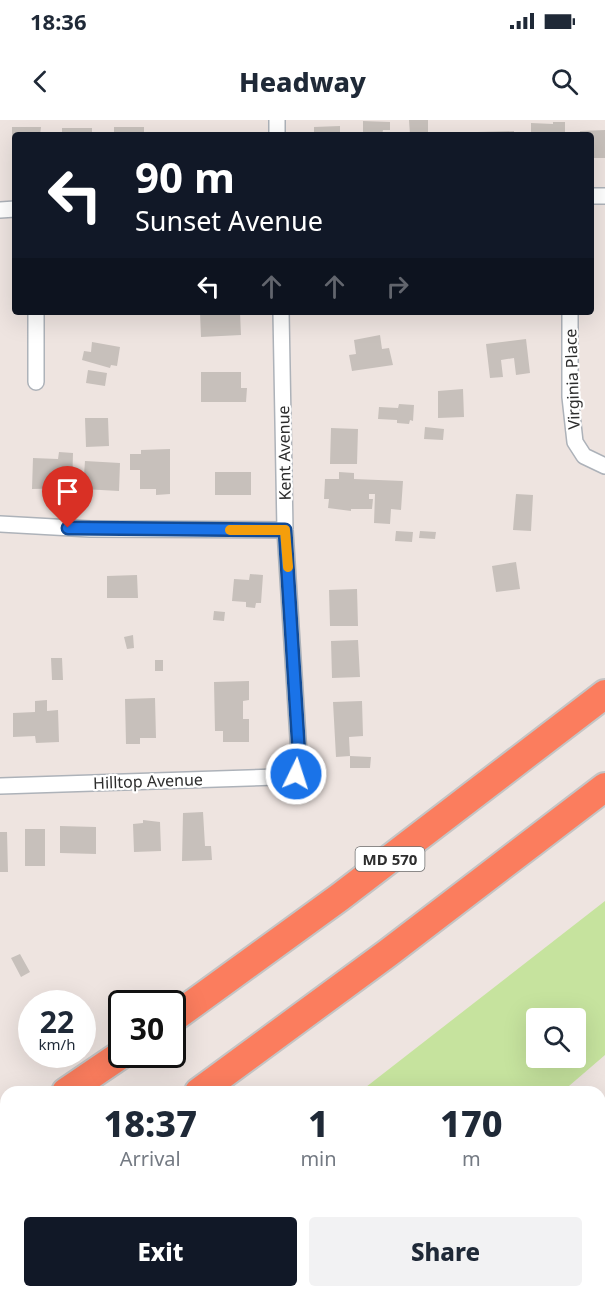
<!DOCTYPE html>
<html lang="en">
<head>
<meta charset="utf-8">
<style>
	:root { --surface:#fff; --page:#f2f2f3; --text:#1f2937; --muted:#747a83; --accent:#111827 }
	body { margin:0; font-family:"Noto Sans",sans-serif; background:var(--page); color:var(--text); height:100vh; display:flex; flex-direction:column; font-size:22px; white-space:nowrap }
	* { box-sizing:border-box; margin:0 }
	p { font-size:20px; color:var(--muted) }
	.icon { flex:none; width:33px; height:33px; fill:none; stroke:currentColor; stroke-width:2; stroke-linecap:round; stroke-linejoin:round }
	.map { position:relative; flex:1; overflow:hidden }
	.side { position:absolute; left:0px; top:966px; width:606px; height:212px; display:flex; flex-direction:column; background:var(--surface); border-radius:18px 18px 0 0; box-shadow:0 6px 24px #0002 }
	.side>* { flex:none }
	.hud { position:absolute; left:12px; top:12px; width:582px; height:183px; border-radius:6px; box-shadow:0 6px 24px #0002; background:#111827; color:#fff; overflow:hidden }
	.fabs { position:absolute; left:526px; top:888px; display:grid; gap:12px }
	.fabs a { display:grid; place-items:center; width:60px; height:60px; border-radius:6px; background:var(--surface); box-shadow:0 6px 24px #0002; font-size:30px }
	.speed { position:absolute; left:18px; top:870px; display:flex; gap:12px; font-size:30px; font-weight:700; text-align:center }
	.speed>* { display:grid; place-content:center; width:78px; height:78px; border-radius:50%; background:var(--surface); box-shadow:0 6px 24px #0002; line-height:1 }
	.speed small { font-size:15px; font-weight:400 }
	.speed .limit { border:3px solid #111; border-radius:9px; background:#fff; color:#111 }
	.pin { position:absolute; display:grid; place-items:center; width:51px; height:51px; color:#fff; margin:-62px -26px; border-radius:50% 50% 50% 0; rotate:-45deg; box-shadow:0 0 6px #0007 }
	.pin .icon { rotate:45deg }
	.me { position:absolute; width:66px; margin:-33px; rotate:4deg; stroke-linejoin:round; filter:drop-shadow(0 0 4px #0008) }
	.turn { display:flex; align-items:center; gap:21px; height:126px; padding:0 24px; font-size:27px }
	.turn .icon { width:78px; height:78px; stroke-width:2.5 }
	.turn b { display:block; font-size:42px; line-height:51px }
	.lanes { display:flex; align-items:center; height:57px; padding:0 24px; background:#0003; justify-content:center; gap:30px; direction:ltr }
	.lanes .off { opacity:.35 }
	.eta { display:flex; justify-content:space-evenly; align-items:center; height:102px; text-align:center }
	.eta b { font-size:36px; font-weight:800; line-height:42px }
	.action { display:flex; gap:12px; margin-top:auto; padding:12px 24px }
	.action a { flex:1; height:69px; border-radius:6px; background:var(--accent); color:#fff; font-size:24px; font-weight:800; line-height:69px; text-align:center }
	.action a+a { background:var(--page); color:var(--text) }
	.status { display:flex; justify-content:space-between; align-items:center; height:42px; padding:0 30px; background:var(--surface); direction:ltr }
	.status svg { height:16px; fill:currentColor }
	header { display:flex; justify-content:space-between; align-items:center; height:78px; padding:0 24px; background:var(--surface); font-size:27px; font-weight:800 }
	.map>svg:first-child { display:block }
</style>
</head>
<body>
<div class="status"><b>18:36</b><svg viewBox="0 0 49 12"><path d="M0 12V9h3v3zM5 12V6h3v6zM10 12V3h3v9zM15 12V0h3v12zM26 1h20v11H26zM47 4h2v5h-2z"/></svg></div>
<header><svg class="icon" aria-label="back" viewBox="0 0 24 24"><path d="M15 5l-7 7 7 7"/></svg>Headway<svg class="icon" aria-label="search" viewBox="0 0 24 24"><circle cx="10" cy="10" r="6"/><path d="M15 15l6 6"/></svg></header>
<div class="map">
<svg width="605" height="1177" viewBox="0 0 605 1177">
	<rect width="100%" height="100%" fill="#eee4e0"/>
	<!-- green -->
	<path fill="#c6e39e" fill-rule="evenodd" d="M605,781V935L562,972H372L366,967ZM537,898H576V938H537Z
		M73,1172H284L270,1177H65Z"/>
	<!-- building -->
	<path fill="#c7c0bb" d="M409,0H428V15H410Z
		M363,1L390,2V10H383L382,15H363Z
		M553,2H565V15H531V3L553,4Z
		M340,6V15H314V7Z
		M12,7H41L40,15H15V46H12Z
		M114,7H144V15H114Z
		M62,8H92V15H62Z
		M605,10V38H591V15H580V11Z
		M514,11V15H478L477,12Z
		M200,192H240L241,215L201,217Z
		M380,215L382,229L389,228L393,245L352,251L349,235L356,234L354,220Z
		M526,219L530,253L516,255L514,238L501,240L503,257L490,258L486,224Z
		M92,222L120,227L117,246L111,245L110,248L82,240L84,231L91,232Z
		M88,250L107,253L105,266L86,263Z
		M201,252H241V268H247L246,282H201Z
		M463,269L464,297L438,298V271Z
		M399,284L414,285L413,301L410,300L409,304L397,303V300L378,299L379,287L398,288Z
		M85,298H108L109,326L86,327Z
		M425,307L444,309L443,320L424,319Z
		M331,308L358,309L357,344H330Z
		M170,329V374L156,375V369H140V350H130V334H141V330Z
		M59,332L73,333L72,368L32,369L33,338L58,339Z
		M85,341L120,343L119,371L83,369Z
		M215,352H251V375H215Z
		M339,352L354,353V359L403,361L401,390L391,389L390,404L374,403L375,374H369V379H373L372,389H351V391L328,388L329,379H324L325,359H339Z
		M516,374L533,375L531,411L513,410Z
		M396,411L413,412L412,422L395,421Z
		M420,411L436,412L435,419L419,418Z
		M516,442L520,469L496,472L492,446Z
		M250,454L263,455L261,483H256L255,488L246,487V482L232,481L234,459L249,460Z
		M137,455L138,478H107V456Z
		M357,469L358,506H330L329,470Z
		M214,491L225,492L224,501L213,500Z
		M133,515L134,528L127,529L124,517Z
		M358,520L360,557L332,558L331,521Z
		M51,538H62L63,560H52Z
		M155,540H163V551H155Z
		M249,561V580L243,581V599H249V622H223V611H215L214,562Z
		M155,578L156,618H140V624H126L125,579Z
		M47,580V591L58,590L59,622L36,623L35,616L13,617V593L35,592V581Z
		M362,581L363,616L349,617L350,636L336,637L333,582Z
		M350,636L371,637L370,648H350Z
		M203,692L205,726H211L212,740L182,741L183,693Z
		M143,700L160,702L161,731L134,732L133,704L143,703Z
		M60,706L96,707V734L60,733Z
		M25,709H45V746H25Z
		M0,712H7L8,752H0Z
		M20,834L30,852L21,857L11,838Z"/>
	<g fill="none" stroke-linecap="round" stroke-linejoin="round">
		<defs>
			<path id="minor" d="M277,0V15
				M591,76H605
				M0,90L15,89
				M36,192V262
				M570,192V277L575,322L584,336L605,346
				M0,404L90,409L285,410
				M0,666L276,657L296,654L299,635L285,410L281,192
				M501,1172L504,1177"/>
			<path id="tertiary" d="M600,1035L605,1031
				M334,1177L347,1172"/>
			<path id="motorway" d="M172,899L340,777L605,574
				M66,972L122,934
				M199,972L388,833L605,667
				M0,1015L6,1012
				M0,1111L6,1107"/>
		</defs>
		<!-- minor casing -->
		<use href="#minor" stroke="#adb2b9" stroke-width="18"/>
		<!-- tertiary casing -->
		<use href="#tertiary" stroke="#adb2b9" stroke-width="22"/>
		<!-- motorway casing -->
		<use href="#motorway" stroke="#c4c4c4" stroke-width="32"/>
		<!-- minor -->
		<use href="#minor" stroke="#fff" stroke-width="15"/>
		<!-- tertiary -->
		<use href="#tertiary" stroke="#fff" stroke-width="20"/>
		<!-- motorway -->
		<use href="#motorway" stroke="#fb7d5e" stroke-width="28"/>
	</g>
	<g fill="none" stroke-linecap="round" stroke-linejoin="round">
		<defs>
			<path id="route" d="M68,408L285,410L299,635L296,654"/>
		</defs>
		<!-- route casing -->
		<use href="#route" stroke="#114b97" stroke-width="15"/>
		<!-- route -->
		<use href="#route" stroke="#1a73e8" stroke-width="10"/>
		<!-- slow -->
		<path stroke="#f59e0b" stroke-width="10" d="M230,410H285L288,447"/>
	</g>
	<g text-anchor="middle" dominant-baseline="central" stroke-width="4.5" stroke-linejoin="round" paint-order="stroke">
		<!-- shield labels -->
		<rect fill="#fff" stroke="#6c6c6c" stroke-width="1.5" x="355.5" y="727" width="69" height="24" rx="4.5"/>
		<g font-size="15" font-weight="bold" fill="#2d2d2d">
			<text x="390" y="739">MD 570</text>
		</g>
		<!-- street labels -->
		<g font-size="16" fill="#2d2d2d" stroke="#fff">
			<text transform="translate(572 259) rotate(-92)">Virginia Place</text>
			<text transform="translate(284 333) rotate(-91)">Kent Avenue</text>
			<text transform="translate(148 661) rotate(-2)">Hilltop Avenue</text>
		</g>
	</g>
</svg>
<div class="fabs">
<a><svg class="icon" aria-label="search" viewBox="0 0 24 24"><circle cx="10" cy="10" r="6"/><path d="M15 15l6 6"/></svg></a>
</div>
<div class="speed"><div>22<small>km/h</small></div><div class="limit">30</div></div>
<div class="pin" style="left:68px;top:408px;background:#d93025"><svg class="icon" aria-label="arrive" viewBox="0 0 24 24"><path d="M6 21V4h12l-3 4 3 4H6"/></svg></div>
<svg class="me" style="left:296px;top:654px" viewBox="-20 -20 40 40"><circle r="17" fill="#1a73e8" stroke="#fff" stroke-width="3"/><path d="M0-11L8 9 0 5-8 9z" fill="#fff"/></svg>
<div class="hud">
<div class="turn"><svg class="icon" aria-label="left" viewBox="0 0 24 24"><path d="M17 20v-9H6M10 6l-5 5 5 5"/></svg><div><b>90 m</b>Sunset Avenue</div></div>
<div class="lanes"><svg class="icon" aria-label="left" viewBox="0 0 24 24"><path d="M17 20v-9H6M10 6l-5 5 5 5"/></svg><svg class="icon off" aria-label="ahead" viewBox="0 0 24 24"><path d="M12 20V5M6 11l6-6 6 6"/></svg><svg class="icon off" aria-label="ahead" viewBox="0 0 24 24"><path d="M12 20V5M6 11l6-6 6 6"/></svg><svg class="icon off" aria-label="right" viewBox="0 0 24 24"><path d="M7 20v-9h11M14 6l5 5-5 5"/></svg></div>
</div>
<section class="side">
<div class="eta">
<div><b>18:37</b><p>Arrival</p></div>
<div><b>1</b><p>min</p></div>
<div><b>170</b><p>m</p></div>
</div>
<div class="action"><a>Exit</a><a>Share</a></div>
</section>
</div>
</body>
</html>
